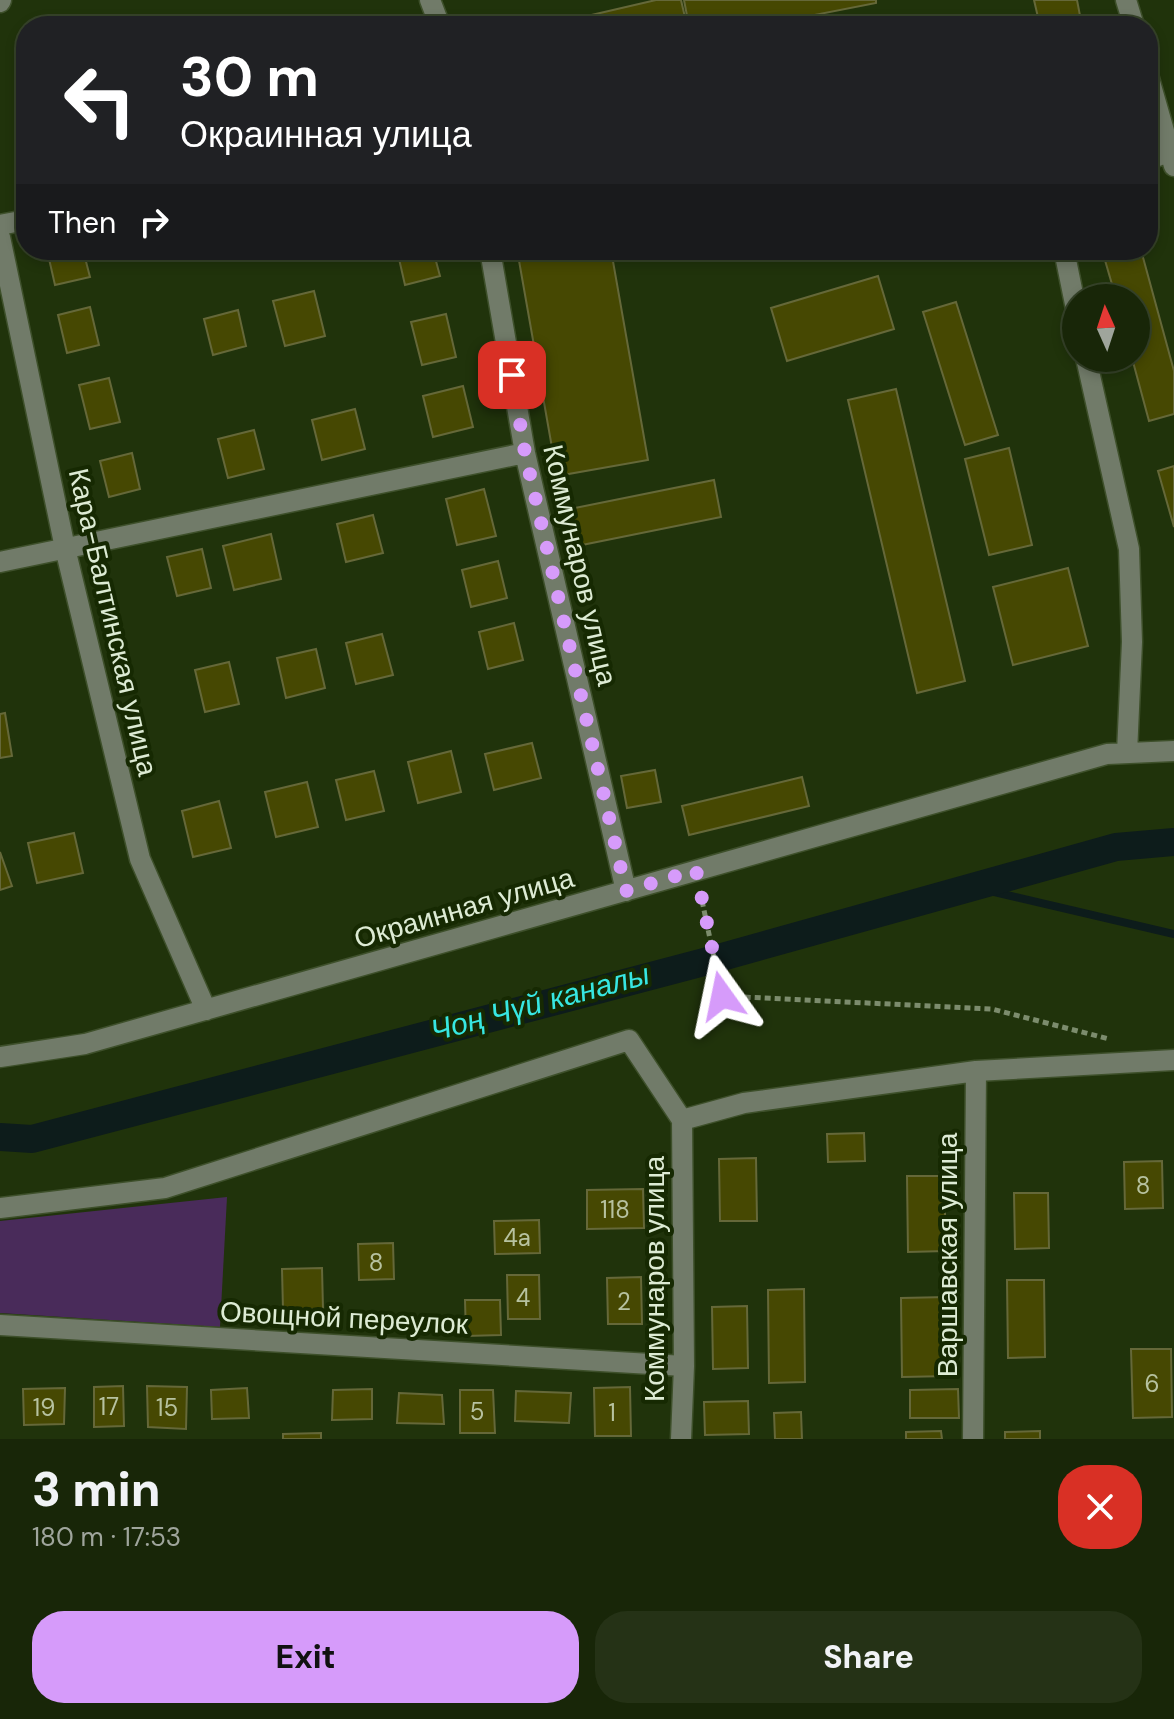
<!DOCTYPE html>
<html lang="en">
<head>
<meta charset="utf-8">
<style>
	:root { --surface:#182608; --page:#253216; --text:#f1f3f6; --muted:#9fa59c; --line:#364329; --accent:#d69bfa }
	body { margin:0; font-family:"DM Sans",sans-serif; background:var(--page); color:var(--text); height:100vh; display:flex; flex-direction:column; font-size:30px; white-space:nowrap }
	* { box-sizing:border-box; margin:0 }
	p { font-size:26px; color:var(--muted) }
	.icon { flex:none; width:44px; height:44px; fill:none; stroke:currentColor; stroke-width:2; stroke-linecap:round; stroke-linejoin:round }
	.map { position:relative; height:1439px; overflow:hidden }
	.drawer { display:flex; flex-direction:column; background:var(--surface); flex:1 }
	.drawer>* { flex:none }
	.guide { position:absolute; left:16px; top:16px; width:1142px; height:244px; border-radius:32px; box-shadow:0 4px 12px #0003,0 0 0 2px var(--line); background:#202124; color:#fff; overflow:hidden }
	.needle { width:52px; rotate:357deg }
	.fabs { position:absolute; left:1062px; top:284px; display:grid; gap:16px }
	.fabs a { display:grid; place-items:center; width:88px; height:88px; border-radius:50%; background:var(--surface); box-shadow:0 4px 12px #0003,0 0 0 2px var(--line); font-size:40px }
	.pin { position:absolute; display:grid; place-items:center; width:68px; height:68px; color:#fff; margin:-34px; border-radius:16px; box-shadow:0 4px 12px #0006 }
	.me { position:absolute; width:88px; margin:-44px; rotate:348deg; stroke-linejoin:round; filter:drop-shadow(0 0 6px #0008) }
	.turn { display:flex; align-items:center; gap:28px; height:168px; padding:0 32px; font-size:36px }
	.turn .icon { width:104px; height:104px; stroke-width:2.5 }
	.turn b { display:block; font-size:56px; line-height:68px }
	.then { display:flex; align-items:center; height:76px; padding:0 32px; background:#0003; gap:16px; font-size:30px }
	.round { display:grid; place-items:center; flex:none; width:84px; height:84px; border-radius:32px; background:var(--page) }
	.head { display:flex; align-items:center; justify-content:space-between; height:136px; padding:0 32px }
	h1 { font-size:48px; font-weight:800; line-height:60px }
	.cta { display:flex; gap:16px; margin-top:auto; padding:16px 32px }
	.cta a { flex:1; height:92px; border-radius:32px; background:var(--accent); color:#111; font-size:32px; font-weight:800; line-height:92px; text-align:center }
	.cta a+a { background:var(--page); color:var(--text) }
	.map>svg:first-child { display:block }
</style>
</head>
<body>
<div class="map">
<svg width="1174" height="1439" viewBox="0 0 1174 1439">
	<rect width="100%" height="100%" fill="#20330b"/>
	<!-- green -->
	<path fill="#492b5a" d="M227,1197L220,1327L0,1313V1221Z"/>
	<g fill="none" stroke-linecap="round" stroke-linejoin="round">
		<!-- stream -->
		<path stroke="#0d1c1b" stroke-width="8" d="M973,887L1174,934"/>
		<!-- canal -->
		<path stroke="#0d1c1b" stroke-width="28" d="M0,1137L32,1139L704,962L1116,847L1174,842"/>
	</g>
	<!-- building -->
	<path fill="#464802" stroke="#656839" stroke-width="2" d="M656,0H681L687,26H544Z
		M684,0H876V3L758,26H689Z
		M1034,0H1077L1082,26H1040Z
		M47,250H83L90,277L55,285Z
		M397,250H433L440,276L405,285Z
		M547,250H611L648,460L557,476L518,255Z
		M1102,250H1141L1174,371V414L1149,421L1132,358H1136V298H1116Z
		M878,276L894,329L787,361L771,308Z
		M314,291L325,336L285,346L273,301Z
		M956,302L998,435L965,445L923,312Z
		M90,307L99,345L67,353L58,315Z
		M238,310L246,346L213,355L204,319Z
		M446,314L456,357L422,365L411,322Z
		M109,378L120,422L90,429L79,385Z
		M463,386L473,427L433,437L423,396Z
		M896,389L965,681L917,693L848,400Z
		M355,409L365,449L322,460L312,420Z
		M254,430L264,469L228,478L218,439Z
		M1009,448L1032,545L989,555L965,459Z
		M132,453L140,489L109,497L100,461Z
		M1174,466V527L1158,471Z
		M714,480L721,517L567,548L560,511Z
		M484,489L496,536L457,545L446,499Z
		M373,515L383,553L346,562L337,524Z
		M271,534L281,579L234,590L223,546Z
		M202,549L211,588L177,596L167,557Z
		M498,561L507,598L471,607L462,570Z
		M1068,568L1088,646L1013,665L993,587Z
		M514,623L523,660L488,669L479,632Z
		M382,634L393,675L356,684L346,643Z
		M316,649L325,688L286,698L277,658Z
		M229,662L239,704L205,712L195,670Z
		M5,713L12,756L0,758V714Z
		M532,743L541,778L494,790L485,754Z
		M451,751L461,792L418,803L408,762Z
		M655,770L661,802L627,808L621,776Z
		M374,771L384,811L346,820L336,780Z
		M802,777L809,806L689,835L682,806Z
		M307,782L318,827L276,837L265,792Z
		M219,801L231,848L193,857L182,811Z
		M74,833L83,873L37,883L28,843Z
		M0,852L12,886L0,890Z
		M864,1133L865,1161L828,1162L827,1134Z
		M756,1158L757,1221H720L719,1159Z
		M1162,1161L1163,1208L1125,1209L1124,1162Z
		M907,1176H944L946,1251L908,1252Z
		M643,1189L644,1228L587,1229V1190Z
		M1014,1193H1048L1049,1248L1015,1249Z
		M539,1220L540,1253L495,1254L494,1221Z
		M393,1243L394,1279L359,1280L358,1244Z
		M322,1268L323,1309L283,1310L282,1269Z
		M507,1275H539L540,1319H508Z
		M641,1277L642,1324H608L607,1278Z
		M1007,1280H1044L1045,1357L1008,1358Z
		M804,1289L805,1382L769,1383L768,1290Z
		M947,1297L949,1376L902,1377L901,1298Z
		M465,1300H500L501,1335L466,1336Z
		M747,1306L748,1368L713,1369L712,1307Z
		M1131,1349H1171L1172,1417L1133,1418Z
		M123,1386L124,1426L94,1427V1387Z
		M147,1386L187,1387L186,1429L148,1427Z
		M630,1387L631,1436H595L594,1388Z
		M65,1388L64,1424L24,1425L23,1389Z
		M247,1388L249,1418L212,1419L211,1390Z
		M372,1389V1419L332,1420L333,1390Z
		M958,1389L959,1418H910V1390Z
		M460,1390H493L495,1433H460Z
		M516,1391L571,1393L569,1423L515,1421Z
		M399,1393L442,1395L444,1424L397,1423Z
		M748,1401L749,1434L705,1435L704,1402Z
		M801,1412L802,1439H775L774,1413Z
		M941,1431L942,1439H906V1432Z
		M1040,1431V1439H1005V1432Z
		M321,1433V1439H283V1434Z"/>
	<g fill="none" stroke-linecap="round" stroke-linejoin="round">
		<defs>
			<path id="minor" d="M430,0L440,26
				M1126,0L1134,26
				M0,2L1,0
				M1148,75L1174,166
				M1148,160L1170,151
				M0,225L26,220
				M0,237L65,548L140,859L206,1010
				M490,250L525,453L626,891
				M1064,250L1076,309
				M1086,358L1129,549L1132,642L1127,753
				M0,562L525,453
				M0,1057L85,1044L1107,754L1174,751
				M682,1120L744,1103L976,1071L1174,1060
				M0,1208L165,1188L629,1040L682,1120
				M0,1325L684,1366
				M681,1439L684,1366L682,1120
				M973,1439L976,1071"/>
		</defs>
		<!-- minor casing -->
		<use href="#minor" stroke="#3e502b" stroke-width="23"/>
		<!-- path -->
		<path stroke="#7c8c6d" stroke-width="5" stroke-dasharray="6 4" stroke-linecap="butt" d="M700,891L722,996L992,1009L1109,1039"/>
		<!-- minor -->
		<use href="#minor" stroke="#717b69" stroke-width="20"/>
	</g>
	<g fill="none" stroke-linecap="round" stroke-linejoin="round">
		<!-- route -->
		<path stroke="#d69bfa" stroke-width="14" stroke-dasharray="0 25.2" d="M512,375L525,453L626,891L696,870L722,996"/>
	</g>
	<g text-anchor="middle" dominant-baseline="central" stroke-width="8" stroke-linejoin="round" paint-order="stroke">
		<!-- number labels -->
		<g font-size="24" fill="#b7c2a0">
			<text x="1143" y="1185">8</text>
			<text x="615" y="1209">118</text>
			<text x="517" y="1237">4a</text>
			<text x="376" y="1262">8</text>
			<text x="523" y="1297">4</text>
			<text x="624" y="1301">2</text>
			<text x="1152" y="1383">6</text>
			<text x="109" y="1406">17</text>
			<text x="44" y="1407">19</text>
			<text x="167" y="1407">15</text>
			<text x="477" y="1411">5</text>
			<text x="612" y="1412">1</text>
		</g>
		<!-- street labels -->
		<g font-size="28" fill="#ddebd4" stroke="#162902">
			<text transform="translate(580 565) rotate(77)">Коммунаров улица</text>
			<text transform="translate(113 622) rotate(77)">Кара-Балтинская улица</text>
			<text transform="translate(464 908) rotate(-16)">Окраинная улица</text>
			<text transform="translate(947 1255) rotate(-90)">Варшавская улица</text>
			<text transform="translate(654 1279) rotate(-90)">Коммунаров улица</text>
			<text transform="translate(344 1318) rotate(3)">Овощной переулок</text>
		</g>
		<!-- water labels -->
		<g font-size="30" font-style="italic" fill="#37e7e2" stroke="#162902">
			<text transform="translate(540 1002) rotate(-15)">Чоң Чүй каналы</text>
		</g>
	</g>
</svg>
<div class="fabs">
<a><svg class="needle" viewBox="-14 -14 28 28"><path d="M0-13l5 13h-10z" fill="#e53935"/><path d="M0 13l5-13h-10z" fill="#9fa59c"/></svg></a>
</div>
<div class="pin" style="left:512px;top:375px;background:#d93025"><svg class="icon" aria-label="arrive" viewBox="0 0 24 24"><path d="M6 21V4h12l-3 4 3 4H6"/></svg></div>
<svg class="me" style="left:722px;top:996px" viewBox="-20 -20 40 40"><path d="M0-17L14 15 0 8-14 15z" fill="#d69bfa" stroke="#fff" stroke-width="4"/></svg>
<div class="guide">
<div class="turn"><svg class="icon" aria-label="left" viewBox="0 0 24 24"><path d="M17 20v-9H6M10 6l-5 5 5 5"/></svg><div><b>30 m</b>Окраинная улица</div></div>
<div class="then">Then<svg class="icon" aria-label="right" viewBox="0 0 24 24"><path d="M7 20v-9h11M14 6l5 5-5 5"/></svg></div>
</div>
</div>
<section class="drawer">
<div class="head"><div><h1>3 min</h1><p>180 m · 17:53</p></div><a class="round" style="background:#d93025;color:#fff"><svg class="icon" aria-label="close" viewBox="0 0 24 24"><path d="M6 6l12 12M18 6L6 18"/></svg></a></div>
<div class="cta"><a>Exit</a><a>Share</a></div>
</section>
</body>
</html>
